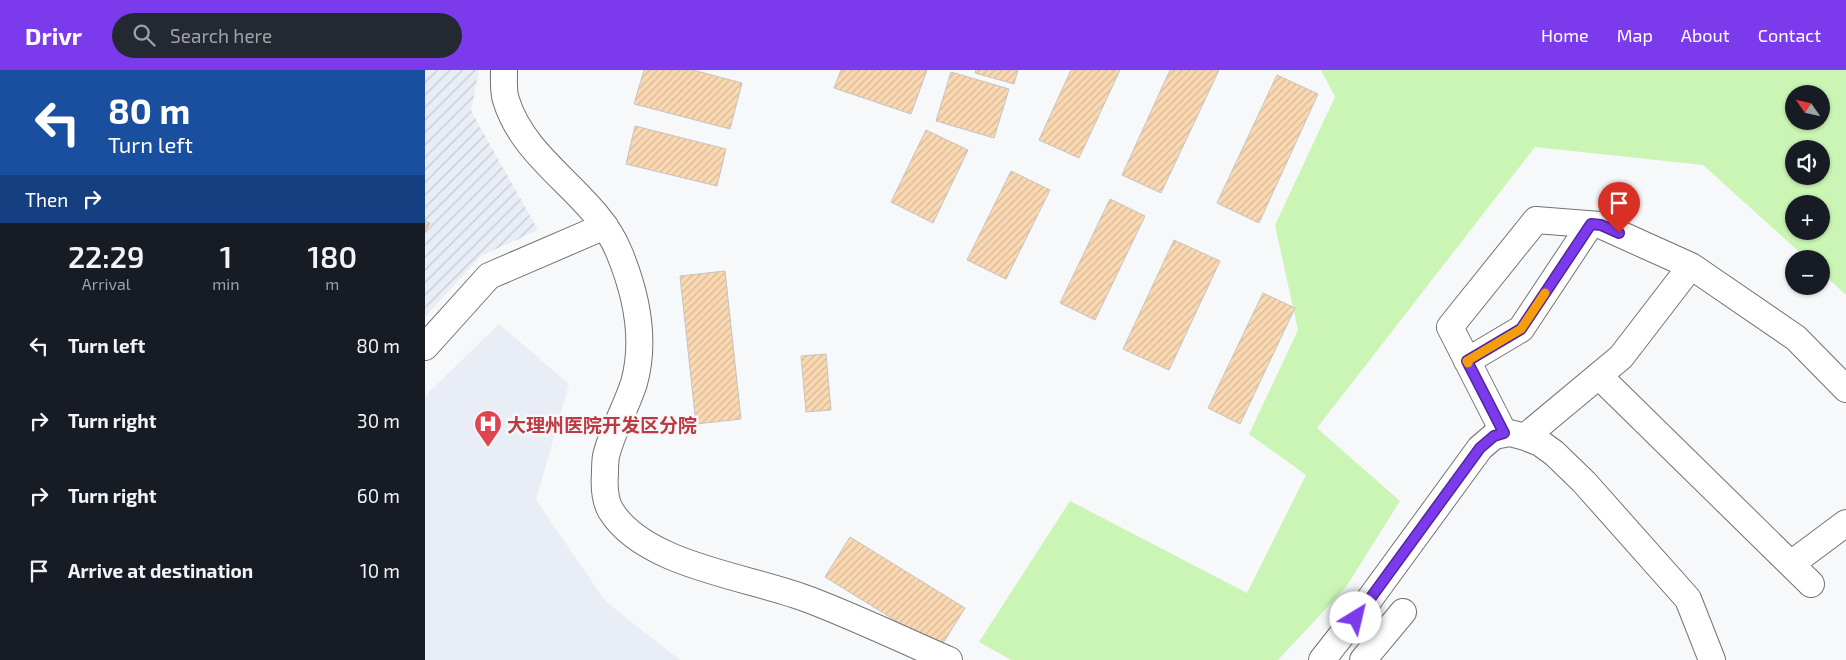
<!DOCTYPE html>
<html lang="en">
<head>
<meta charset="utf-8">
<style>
	:root { --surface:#171b24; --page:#242831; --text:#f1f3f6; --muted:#9ea1a6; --accent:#7c3aed }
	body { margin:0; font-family:"Exo 2","Noto Sans SC",sans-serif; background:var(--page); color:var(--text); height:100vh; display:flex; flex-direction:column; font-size:19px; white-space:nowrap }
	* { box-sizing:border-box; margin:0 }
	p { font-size:16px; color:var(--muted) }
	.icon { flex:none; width:28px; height:28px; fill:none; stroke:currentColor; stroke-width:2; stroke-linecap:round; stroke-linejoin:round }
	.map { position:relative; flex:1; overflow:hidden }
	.details { display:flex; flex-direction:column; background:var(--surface); width:425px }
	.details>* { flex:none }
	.hud { background:#1a4fa0; color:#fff; overflow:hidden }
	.needle { width:32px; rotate:304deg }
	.buttons { position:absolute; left:1360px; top:15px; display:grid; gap:10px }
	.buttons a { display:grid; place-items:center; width:45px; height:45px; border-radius:50%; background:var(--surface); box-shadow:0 1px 4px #0004; font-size:25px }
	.pin { position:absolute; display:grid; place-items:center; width:42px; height:42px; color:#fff; margin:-51px -21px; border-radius:50% 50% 50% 0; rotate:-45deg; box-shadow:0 0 5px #0007 }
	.pin .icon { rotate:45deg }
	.me { position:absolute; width:55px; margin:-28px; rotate:36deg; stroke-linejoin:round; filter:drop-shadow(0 0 4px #0008) }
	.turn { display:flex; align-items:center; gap:18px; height:105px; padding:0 25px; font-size:22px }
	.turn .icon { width:65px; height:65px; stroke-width:2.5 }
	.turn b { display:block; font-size:35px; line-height:42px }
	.then { display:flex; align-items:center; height:48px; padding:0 25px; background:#0003; gap:10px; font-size:19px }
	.eta { display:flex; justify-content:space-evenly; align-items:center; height:85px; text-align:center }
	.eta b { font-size:30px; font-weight:600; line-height:35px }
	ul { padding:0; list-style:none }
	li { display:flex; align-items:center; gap:15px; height:75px; padding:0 25px }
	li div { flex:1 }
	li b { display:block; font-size:19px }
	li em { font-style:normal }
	header { display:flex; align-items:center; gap:30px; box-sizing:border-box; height:70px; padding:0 25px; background:var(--accent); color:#fff }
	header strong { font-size:24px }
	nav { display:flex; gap:28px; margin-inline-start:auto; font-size:18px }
	.search { width:350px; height:45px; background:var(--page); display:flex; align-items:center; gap:12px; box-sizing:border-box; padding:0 18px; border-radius:28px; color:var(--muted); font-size:19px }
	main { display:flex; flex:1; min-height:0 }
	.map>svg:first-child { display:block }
</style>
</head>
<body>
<header>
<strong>Drivr</strong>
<div class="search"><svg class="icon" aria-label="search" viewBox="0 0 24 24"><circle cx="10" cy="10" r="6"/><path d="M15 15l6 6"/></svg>Search here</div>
<nav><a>Home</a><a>Map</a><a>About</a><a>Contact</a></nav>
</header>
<main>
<section class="details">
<div class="hud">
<div class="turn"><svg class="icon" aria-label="left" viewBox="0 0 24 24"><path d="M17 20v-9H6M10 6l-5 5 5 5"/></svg><div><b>80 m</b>Turn left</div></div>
<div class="then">Then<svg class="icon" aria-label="right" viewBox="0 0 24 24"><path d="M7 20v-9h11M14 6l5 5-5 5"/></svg></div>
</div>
<div class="eta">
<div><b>22:29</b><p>Arrival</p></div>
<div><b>1</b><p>min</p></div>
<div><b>180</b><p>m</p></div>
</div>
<ul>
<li><svg class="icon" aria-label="left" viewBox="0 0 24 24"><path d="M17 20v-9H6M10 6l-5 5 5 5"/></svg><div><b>Turn left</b></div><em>80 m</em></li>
<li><svg class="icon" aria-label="right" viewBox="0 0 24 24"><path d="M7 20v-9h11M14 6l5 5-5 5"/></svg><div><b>Turn right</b></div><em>30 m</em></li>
<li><svg class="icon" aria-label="right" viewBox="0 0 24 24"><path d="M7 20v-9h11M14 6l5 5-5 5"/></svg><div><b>Turn right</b></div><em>60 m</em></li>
<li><svg class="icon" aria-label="arrive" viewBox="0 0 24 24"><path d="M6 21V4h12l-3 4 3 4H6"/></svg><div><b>Arrive at destination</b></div><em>10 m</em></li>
</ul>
</section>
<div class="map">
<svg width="1421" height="590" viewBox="0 0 1421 590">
	<defs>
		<pattern id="industrial-furrows" width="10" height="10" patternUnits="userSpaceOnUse" patternTransform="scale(1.25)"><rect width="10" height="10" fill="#e8edf6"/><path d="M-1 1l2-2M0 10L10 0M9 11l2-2" fill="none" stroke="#c6cbd2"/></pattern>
		<pattern id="building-hatch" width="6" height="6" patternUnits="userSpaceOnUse" patternTransform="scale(1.25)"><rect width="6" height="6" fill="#fad8b1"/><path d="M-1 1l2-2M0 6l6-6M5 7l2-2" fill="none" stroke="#d6b998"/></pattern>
	</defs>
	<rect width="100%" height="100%" fill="#f7f8fa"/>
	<!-- built -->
	<path fill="#e8edf6" d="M74,254L144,314L111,430L181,532L255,590H0V326Z"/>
	<!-- industrial -->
	<path fill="url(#industrial-furrows)" d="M0,0H54L46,41L113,160L56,186L0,247Z"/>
	<!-- green -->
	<path fill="#caf5b4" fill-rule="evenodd" d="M896,0H1421V225L1396,202V189H1382L1278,95L1110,77L892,358L975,431L921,517L853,590H586L554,572L645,431L822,523L881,405L824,364L873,260L850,155L910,27ZM1369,24H1396V51H1369ZM1369,79H1396V106H1369ZM1369,134H1396V161H1369Z"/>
	<!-- building -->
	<path fill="url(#building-hatch)" stroke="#c6c4c2" d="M219,0H268L317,13L305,59L209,34Z
		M416,0H502L486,44L409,18Z
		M551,0H593L589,14L550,3Z
		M646,0H695L654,88L614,70Z
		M745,0H794L736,123L697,105Z
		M526,2L584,19L569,68L511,51Z
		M852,5L893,24L834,153L792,133Z
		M210,56L301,79L292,116L201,94Z
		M501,60L543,80L508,153L466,132Z
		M586,101L625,120L581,209L542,190Z
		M685,129L720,146L670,250L635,233Z
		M0,151L5,153L0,162Z
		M749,170L795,191L744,300L698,279Z
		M300,201L316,349L271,354L255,206Z
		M838,223L870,238L815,354L783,338Z
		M401,284L406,340L381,342L376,286Z
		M425,467L540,538L515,578L400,507Z"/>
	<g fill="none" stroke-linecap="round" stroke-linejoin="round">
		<defs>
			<path id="minor" d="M79,0C79,10 78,21 81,30C100,93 170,123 194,182C211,223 221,270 209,313C201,338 187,361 181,386C180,392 180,398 180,403C179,416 180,431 186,441C221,497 328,507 385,530C432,548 478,570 524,590
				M0,277L64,206L180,156
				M1042,291L1096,259L1165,155
				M1174,306L1386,514
				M1079,363L1025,257L1111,150L1175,155L1266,196L1371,268L1421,319
				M1100,367L1196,287L1266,196
				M1366,494L1421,453
				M897,590L941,534L1055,378L1069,366L1085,363L1100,367L1115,373L1129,383L1159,412L1263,529L1287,590
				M938,590L978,542"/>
		</defs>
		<!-- minor casing -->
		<use href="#minor" stroke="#717274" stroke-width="28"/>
		<!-- minor -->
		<use href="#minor" stroke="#fff" stroke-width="26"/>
	</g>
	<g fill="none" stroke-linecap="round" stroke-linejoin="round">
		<defs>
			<path id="route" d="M931,548L1055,378L1069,366L1079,363L1042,291L1096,259L1166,154L1176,155L1194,163"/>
		</defs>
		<!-- route casing -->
		<use href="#route" stroke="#51269a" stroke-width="12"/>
		<!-- route -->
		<use href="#route" stroke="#7c3aed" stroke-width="9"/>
		<!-- slow -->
		<path stroke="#f59e0b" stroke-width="9" d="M1043,293L1042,291L1096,259L1120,223"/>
	</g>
	<!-- icons -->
	<defs>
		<symbol id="hospital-pin" viewBox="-11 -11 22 30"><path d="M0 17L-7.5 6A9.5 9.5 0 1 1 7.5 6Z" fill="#e0444e" stroke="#f7f8fa"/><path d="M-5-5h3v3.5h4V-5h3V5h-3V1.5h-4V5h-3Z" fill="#fff"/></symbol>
	</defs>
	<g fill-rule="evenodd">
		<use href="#hospital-pin" x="47" y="338" width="32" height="43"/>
	</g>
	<g text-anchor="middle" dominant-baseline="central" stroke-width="5" stroke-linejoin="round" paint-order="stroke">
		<!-- health labels -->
		<g font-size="19" font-weight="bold" fill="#be3a42" stroke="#f7f8fa" text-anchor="start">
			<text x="82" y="354">大理州医院开发区分院</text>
		</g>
	</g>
</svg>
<div class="buttons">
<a><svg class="needle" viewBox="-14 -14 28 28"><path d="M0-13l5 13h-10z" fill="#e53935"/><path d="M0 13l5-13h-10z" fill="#9ea1a6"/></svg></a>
<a><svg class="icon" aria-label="sound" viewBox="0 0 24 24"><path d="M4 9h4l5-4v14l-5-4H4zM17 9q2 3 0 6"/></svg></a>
<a>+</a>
<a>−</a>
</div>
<div class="pin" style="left:1194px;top:163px;background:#d93025"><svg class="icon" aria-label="arrive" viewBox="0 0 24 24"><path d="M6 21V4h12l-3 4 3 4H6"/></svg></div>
<svg class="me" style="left:931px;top:548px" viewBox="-20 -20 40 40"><circle r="19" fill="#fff"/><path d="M0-13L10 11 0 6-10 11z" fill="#7c3aed"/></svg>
</div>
</main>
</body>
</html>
